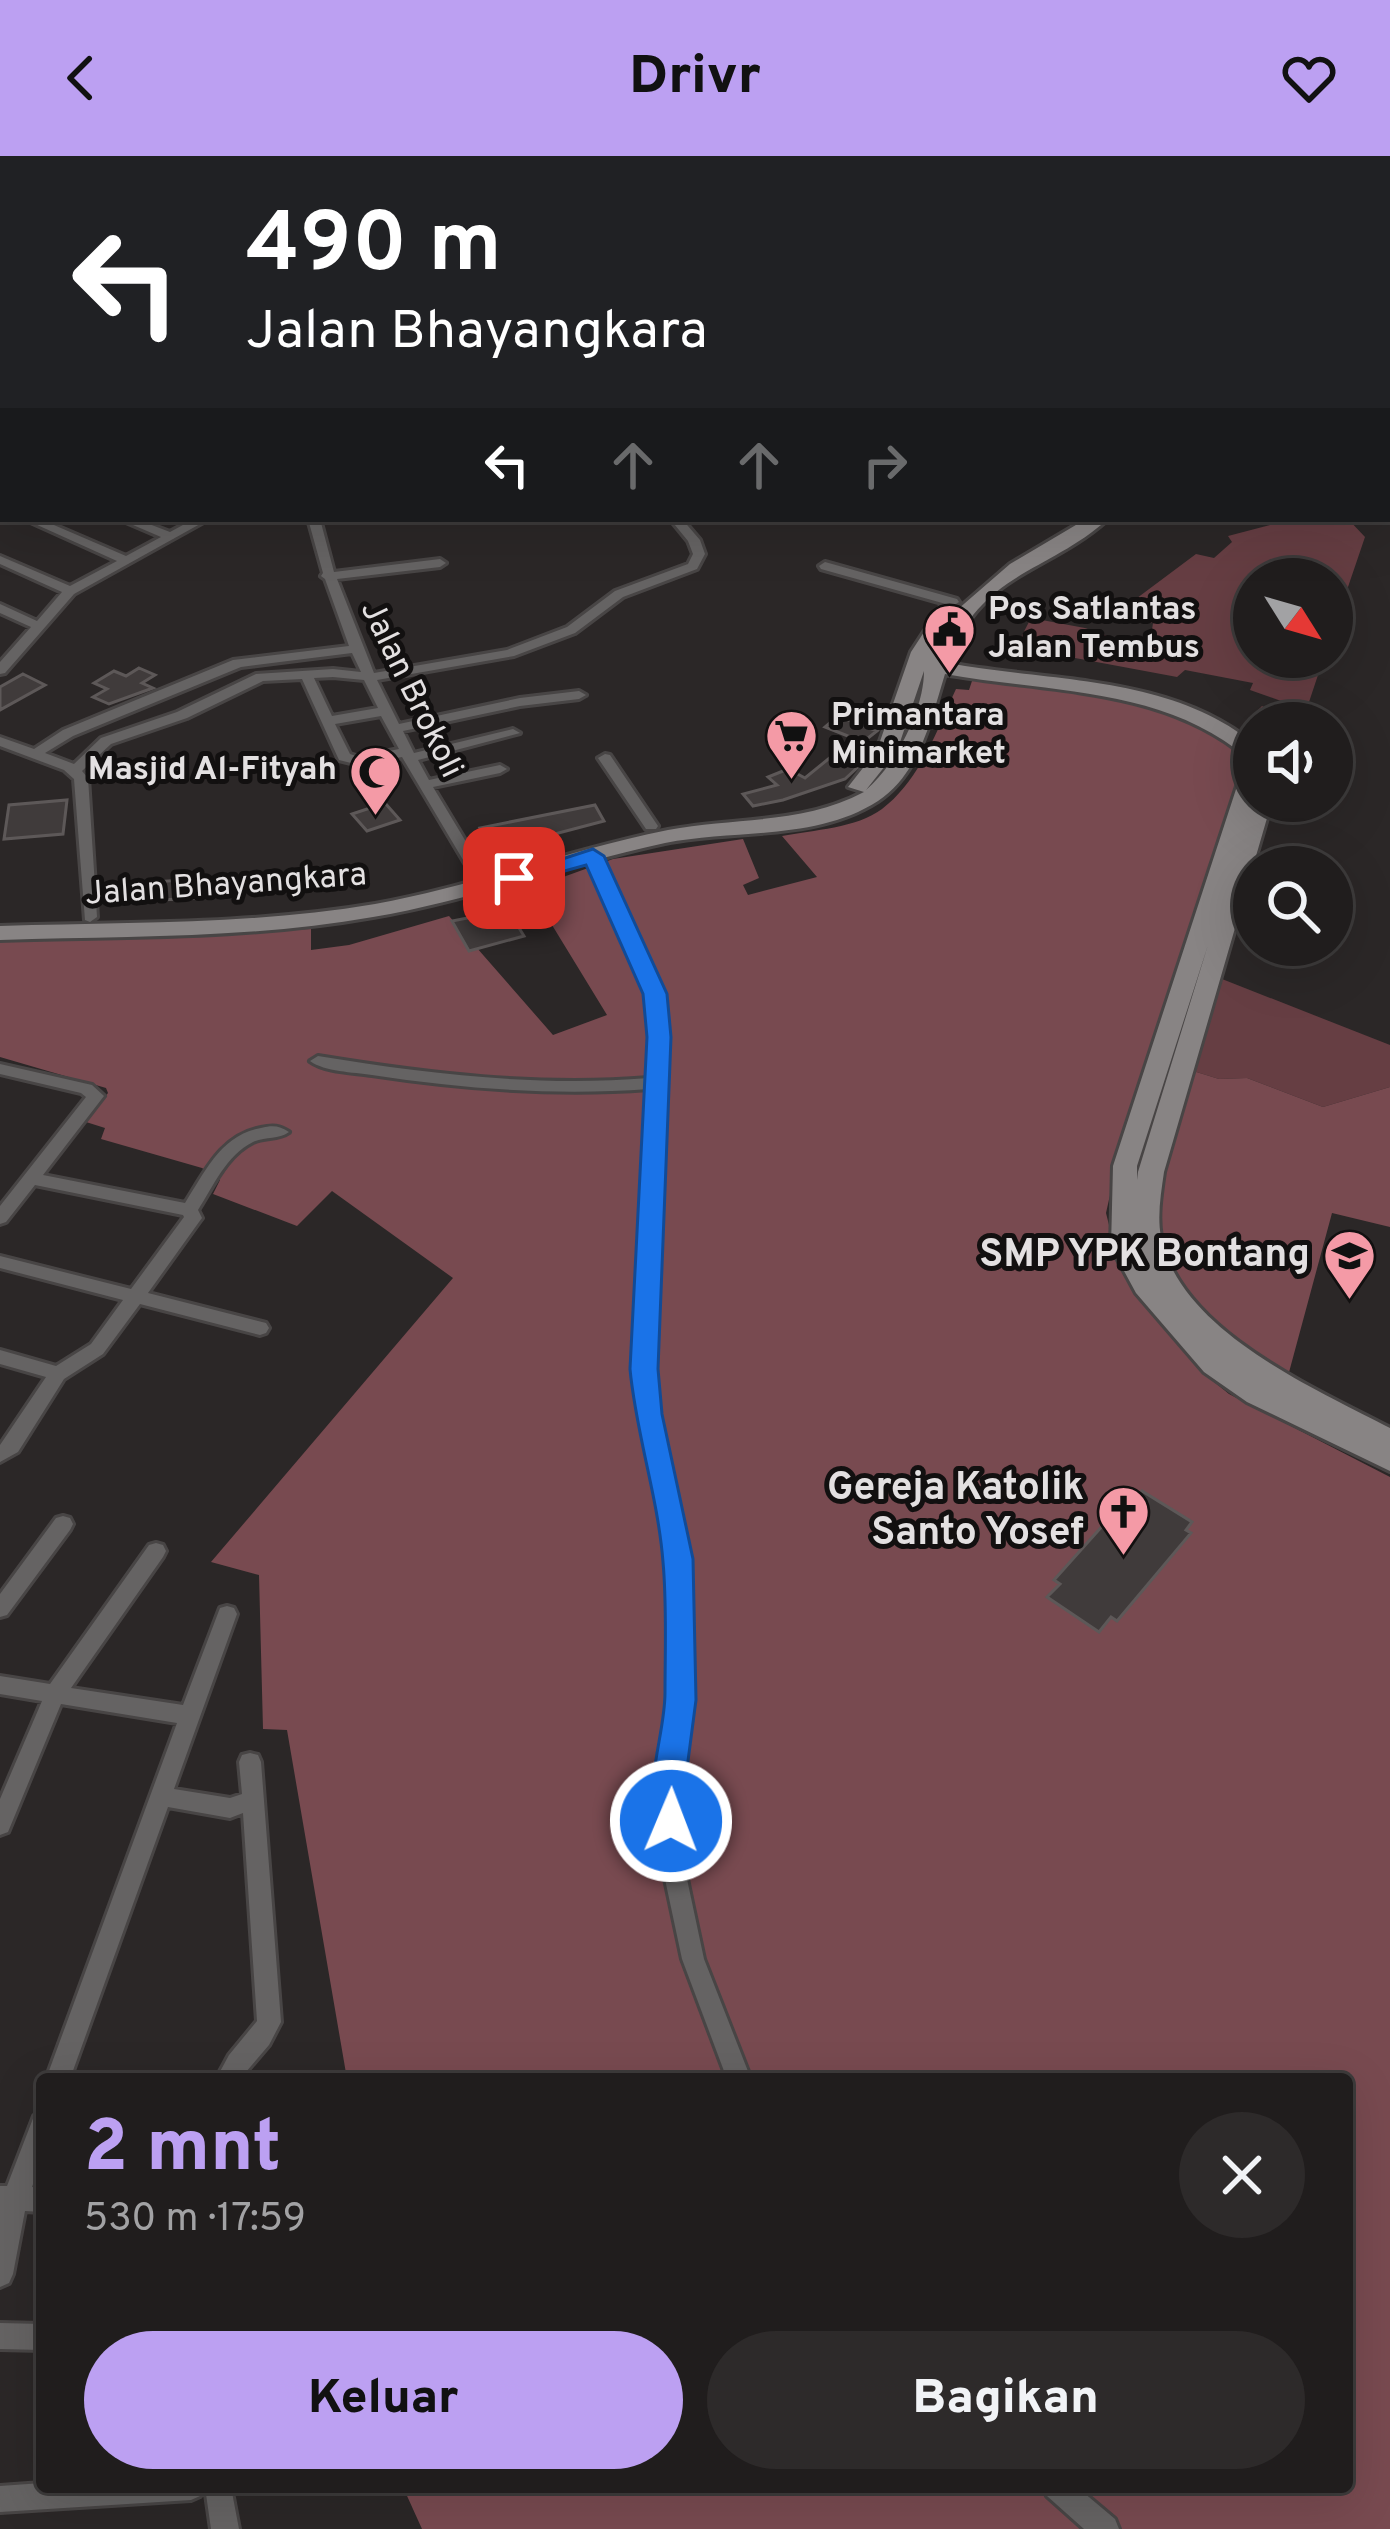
<!DOCTYPE html>
<html lang="id">
<head>
<meta charset="utf-8">
<style>
	:root { --surface:#201d1d; --page:#2d2a2a; --text:#f1f3f6; --muted:#a2a2a4; --line:#3d3b3b; --accent:#bca0f2 }
	body { margin:0; font-family:Overpass,sans-serif; background:var(--page); color:var(--text); height:100vh; display:flex; flex-direction:column; font-size:45px; white-space:nowrap }
	* { box-sizing:border-box; margin:0 }
	p { font-size:39px; color:var(--muted) }
	.icon { flex:none; width:66px; height:66px; fill:none; stroke:currentColor; stroke-width:2; stroke-linecap:round; stroke-linejoin:round }
	.map { position:relative; flex:1; overflow:hidden }
	.sheet { position:absolute; left:36px; top:1917px; width:1317px; height:420px; display:flex; flex-direction:column; background:var(--surface); border-radius:12px; box-shadow:0 12px 48px #0002,0 0 0 3px var(--line) }
	.sheet>* { flex:none }
	.guide { position:absolute; left:0px; top:0px; width:1392px; height:366px; box-shadow:0 12px 48px #0002,0 0 0 3px var(--line); background:#202124; color:#fff; overflow:hidden }
	.needle { width:78px; rotate:127deg }
	.fabs { position:absolute; left:1233px; top:402px; display:grid; gap:24px }
	.fabs a { display:grid; place-items:center; width:120px; height:120px; border-radius:50%; background:var(--surface); box-shadow:0 12px 48px #0002,0 0 0 3px var(--line); font-size:60px }
	.pin { position:absolute; display:grid; place-items:center; width:102px; height:102px; color:#fff; margin:-51px; border-radius:24px; box-shadow:0 6px 18px #0006 }
	.me { position:absolute; width:132px; margin:-66px; rotate:1deg; stroke-linejoin:round; filter:drop-shadow(0 0 9px #0008) }
	.turn { display:flex; align-items:center; gap:42px; height:252px; padding:0 48px; font-size:54px }
	.turn .icon { width:156px; height:156px; stroke-width:2.5 }
	.turn b { display:block; font-size:84px; line-height:102px }
	.lanes { display:flex; align-items:center; height:114px; padding:0 48px; background:#0003; justify-content:center; gap:60px; direction:ltr }
	.lanes .off { opacity:.35 }
	.round { display:grid; place-items:center; flex:none; width:126px; height:126px; border-radius:63px; background:var(--page) }
	.overview { display:flex; align-items:center; justify-content:space-between; height:204px; padding:0 48px }
	h1 { font-size:72px; font-weight:800; line-height:90px; color:var(--accent) }
	.primary-button { display:flex; gap:24px; margin-top:auto; padding:24px 48px }
	.primary-button a { flex:1; height:138px; border-radius:72px; background:var(--accent); color:#111; font-size:48px; font-weight:800; line-height:138px; text-align:center }
	.primary-button a+a { background:var(--page); color:var(--text) }
	header { display:flex; justify-content:space-between; align-items:center; height:156px; padding:0 48px; background:var(--accent); color:#111; font-size:54px; font-weight:800 }
	.map>svg:first-child { display:block }
</style>
</head>
<body>
<header><svg class="icon" aria-label="back" viewBox="0 0 24 24"><path d="M15 5l-7 7 7 7"/></svg>Drivr<svg class="icon" aria-label="heart" viewBox="0 0 24 24"><path d="M12 20l-8-8c-3-5 5-10 8-4 3-6 11-1 8 4z"/></svg></header>
<div class="map">
<svg width="1390" height="2373" viewBox="0 0 1390 2373">
	<rect width="100%" height="100%" fill="#2b2727"/>
	<!-- green -->
	<path fill="#663e43" d="M1293,363H1348L1365,381L1332,478V423H1254V501H1324L1302,567H1260L1255,557L1262,550L1283,561L1290,555L1284,546L1250,534L1253,527L1185,514L1177,521L1016,491L1031,462L1085,472L1149,494L1153,467L1121,454L1196,398L1214,402L1232,386L1228,380Z
		M1222,823L1390,889V931L1323,951L1247,922L1219,923L1190,914Z"/>
	<!-- forest -->
	<path fill="#784a50" d="M973,522C1048,535 1199,544 1247,603L1122,985L1106,1057L1116,1097L1146,1151L1203,1217L1229,1238L1390,1321V2373H422L403,2331H1347V1923H347L287,1574L263,1573L259,1419L211,1406L453,1122L332,1035L297,1070L213,1038L220,1024L202,1012L101,983L105,972L86,966L108,937L106,932L0,901V784L311,773V794L349,789L449,760L553,879L607,859L530,733L613,703L743,683L759,722L743,729L748,739L817,721L782,680C813,674 857,672 882,653C920,624 937,574 956,533L969,534Z
		M1190,914L1219,923L1247,922L1323,951L1390,931V1071L1332,1057L1288,1220C1248,1194 1171,1137 1158,1088C1145,1035 1174,965 1190,914Z"/>
	<!-- building -->
	<path fill="#403b3b" stroke="#5d5858" stroke-width="3" d="M139,512L155,519L142,527L153,532L109,548L93,541L107,533L94,527L114,515L126,520Z
		M23,518L45,529L0,554V531Z
		M838,560L877,575L863,586L825,571Z
		M832,600L859,610L845,623L783,644L753,650L743,638L777,629L768,621L788,613L805,622Z
		M67,644L63,678L4,683L9,649Z
		M385,647L400,664L367,675L352,658Z
		M595,649L604,665L509,690L511,694L495,698L480,672Z
		M198,723L197,742L106,747L107,729Z
		M508,754L524,780L469,795L452,765Z
		M1142,1335L1192,1366L1186,1374L1191,1377L1117,1465L1111,1461L1099,1476L1047,1441L1060,1428L1054,1424L1130,1339L1135,1343Z"/>
	<g fill="none" stroke-linecap="round" stroke-linejoin="round">
		<defs>
			<path id="street" d="M706,0H714L713,3H705Z
				M751,0H759L758,3H750Z
				M795,0H803L802,3H794Z
				M969,0H979L982,3H972Z
				M1106,0H1116L1119,3H1109Z
				M1190,0H1201L1204,3H1193Z
				M1288,0H1296L1294,3H1286Z
				M1360,0H1390V4L1356,3Z
				M1389,27H1390V33H1389Z
				M1389,50H1390V57H1389Z
				M3,117V124L0,125V118Z
				M0,148H3V154H0Z
				M0,168H3V174H0Z
				M0,237L3,238V245L0,244Z
				M0,330H3V337H0Z
				M0,347H3V355H0Z
				M24,363H40L126,400L161,381L119,363H136L170,376L194,363H209L74,438L5,517L0,518V506L31,471L0,457V448L37,465L62,436L0,408V400L70,430L117,405Z
				M308,363H320L334,416L440,403L446,407L440,411L337,423L374,517L507,494L567,471L615,435L688,408L693,398L688,385L670,363H682L700,384L705,398L697,413L623,441L575,477L514,500L377,524L399,568L520,542L579,535L586,539L579,543L520,550L403,575L414,597L513,573L520,577L418,604L429,624L500,609L507,613L500,617L433,631L486,719L484,722L479,723L472,719L402,601L359,609L339,604L302,523L263,525L187,562L111,588L82,615L88,622L97,761L90,766L85,764L74,623L64,614L0,590V581L34,593L63,574L233,504L349,490L325,423L321,420L323,417ZM352,497L361,516L333,513L256,518L177,556L101,582L74,608L45,597L73,580L241,511ZM333,521L364,524L378,552L332,560L314,522ZM381,560L399,593L359,601L350,598L335,568Z
				M825,406L957,443L959,446L953,450L821,413L819,410Z
				M605,598L610,599L658,670L656,673H646L644,670L598,602Z
				M593,696L600,700L663,838L667,881L653,1213L657,1258L688,1403L691,1544L681,1620L684,1709L704,1803L751,1923H727L682,1803L662,1709L659,1620L671,1544L668,1403L639,1258L635,1213L649,933C556,940 464,933 372,919C353,916 325,916 310,905L318,900C428,918 537,931 649,922L651,881L647,838L586,700Z
				M0,908L92,929L104,940L43,1019L185,1047C205,1016 221,979 261,972C273,969 280,970 289,976C278,984 266,980 253,986C226,999 213,1031 198,1054L202,1062L199,1066L148,1137L266,1167L269,1172L266,1177L260,1179L140,1148L103,1198L64,1223L18,1296L0,1306V1289L46,1221L0,1208V1194L56,1210L91,1188L123,1144L0,1112V1100L131,1133L184,1061L183,1059L35,1029L6,1066L0,1068V1050L86,941L81,937L0,918Z
				M63,1360L70,1362L73,1368L70,1374L7,1459L0,1461V1438L56,1362Z
				M156,1387L163,1389L166,1395L163,1401L71,1532L183,1549L220,1452L227,1450L234,1452L237,1458L174,1633L230,1642L242,1638L239,1606L242,1599L250,1597L258,1599L261,1606L281,1866L269,1889L240,1923H216L229,1899L257,1865L243,1657L230,1662L168,1651L70,1923H46L177,1567L61,1548L8,1676L0,1679V1643L42,1545L0,1538V1520L50,1528L149,1389Z
				M42,1956V2002L32,2031L42,2032V2056L25,2055L13,2118L9,2127L0,2131V2030H7L34,1960Z
				M0,2167L42,2168V2194L0,2193Z
				M42,2327V2331H204L200,2340L191,2344L0,2356V2330Z
				M205,2331H231L239,2373H211Z
				M1043,2331H1077L1115,2363L1119,2373H1084L1047,2340Z"/>
			<path id="secondary" d="M1389,172H1390V182H1389Z
				M1086,363H1108C1048,417 978,417 948,507C1050,526 1171,519 1254,588V645H1272L1164,1016C1161,1037 1157,1060 1161,1081C1180,1175 1314,1232 1390,1272V1315L1247,1246L1204,1216L1136,1137L1111,1091L1113,1010L1241,618L1236,593C1153,531 1043,536 945,518C931,563 920,617 878,645C816,685 735,673 665,687C567,708 472,744 373,761C250,783 124,780 0,784V770C125,766 251,769 375,748C474,730 569,694 668,674C734,661 802,669 864,636L848,631L877,594L911,496L941,450L957,454L1010,408ZM924,515C924,553 897,607 866,634L897,595ZM1208,789L1138,1016L1137,1024V1010Z"/>
		</defs>
		<!-- street casing -->
		<use href="#street" stroke="#484545" stroke-width="6"/>
		<!-- secondary casing -->
		<use href="#secondary" stroke="#484545" stroke-width="6"/>
		<!-- street -->
		<use href="#street" fill="#656363" fill-rule="evenodd"/>
		<!-- secondary -->
		<use href="#secondary" fill="#888484" fill-rule="evenodd"/>
	</g>
	<!-- route -->
	<path fill="#1a73e8" stroke="#114b97" stroke-width="3" d="M593,693L604,700L667,838L671,881L658,1213L662,1258L693,1403L696,1544L686,1620L688,1665L683,1675L671,1680L660,1675C641,1633 665,1581 665,1537C665,1494 667,1449 663,1406C658,1341 636,1278 630,1213L647,881L643,838L586,709L514,729L504,722Z"/>
	<!-- icons -->
	<defs>
		<symbol id="civic-pin" viewBox="-11 -11 22 30"><path d="M0 17L-7.5 6A9.5 9.5 0 1 1 7.5 6Z" fill="#f49aa6" stroke="#121010"/><path d="M-.6-6.5H3V-4.5H.6V-3L4-1V1h2V6H-6V1h2V-1L-.6-3ZM-1.2 2.5V6h2.4V2.5Z" fill="#111"/></symbol>
		<symbol id="supermarket-pin" viewBox="-11 -11 22 30"><path d="M0 17L-7.5 6A9.5 9.5 0 1 1 7.5 6Z" fill="#f49aa6" stroke="#121010"/><path d="M-6-5.5h2.5l.6 2H6L4.5 2H-2.5L-4.4-4H-6ZM-1.5 3.2a1.3 1.3 0 1 0 .1 0ZM3 3.2a1.3 1.3 0 1 0 .1 0Z" fill="#111"/></symbol>
		<symbol id="mosque-pin" viewBox="-11 -11 22 30"><path d="M0 17L-7.5 6A9.5 9.5 0 1 1 7.5 6Z" fill="#f49aa6" stroke="#121010"/><path d="M3.5-4.9A6 6 0 1 0 3.5 4.9A5 5 0 1 1 3.5-4.9Z" fill="#111"/></symbol>
		<symbol id="school-pin" viewBox="-11 -11 22 30"><path d="M0 17L-7.5 6A9.5 9.5 0 1 1 7.5 6Z" fill="#f49aa6" stroke="#121010"/><path d="M0-5L7-2L0 1L-7-2ZM-4 1L0 2.5L4 1V4Q0 6-4 4Z" fill="#111"/></symbol>
		<symbol id="church-pin" viewBox="-11 -11 22 30"><path d="M0 17L-7.5 6A9.5 9.5 0 1 1 7.5 6Z" fill="#f49aa6" stroke="#121010"/><path d="M-1.2-6h2.4v3.5h3.3v2.4h-3.3V6h-2.4V-.1h-3.3v-2.4h3.3Z" fill="#111"/></symbol>
	</defs>
	<g fill-rule="evenodd">
		<use href="#civic-pin" x="920" y="444" width="59" height="81"/>
		<use href="#supermarket-pin" x="762" y="550" width="59" height="81"/>
		<use href="#mosque-pin" x="346" y="586" width="59" height="81"/>
		<use href="#school-pin" x="1320" y="1070" width="59" height="81"/>
		<use href="#church-pin" x="1094" y="1326" width="59" height="81"/>
	</g>
	<g text-anchor="middle" dominant-baseline="central" stroke-width="10" stroke-linejoin="round" paint-order="stroke">
		<!-- far-poi labels -->
		<g font-size="33" font-weight="bold" fill="#e3e0e1" stroke="#121010" text-anchor="start">
			<text x="988" y="455">Pos Satlantas<tspan x="988" dy="38">Jalan Tembus</tspan></text>
			<text x="831" y="561">Primantara<tspan x="831" dy="38">Minimarket</tspan></text>
			<text x="337" y="615" text-anchor="end">Masjid Al-Fityah</text>
		</g>
		<!-- far-street labels -->
		<g font-size="33" fill="#e3e0e1" stroke="#121010">
			<text transform="translate(410 534) rotate(64)">Jalan Brokoli</text>
			<text transform="translate(226 730) rotate(-4)">Jalan Bhayangkara</text>
		</g>
		<!-- poi labels -->
		<g font-size="39" font-weight="bold" fill="#e3e0e1" stroke="#121010" text-anchor="end">
			<text x="1310" y="1100">SMP YPK Bontang</text>
			<text x="1084" y="1333">Gereja Katolik<tspan x="1084" dy="45">Santo Yosef</tspan></text>
		</g>
	</g>
</svg>
<div class="fabs">
<a><svg class="needle" viewBox="-14 -14 28 28"><path d="M0-13l5 13h-10z" fill="#e53935"/><path d="M0 13l5-13h-10z" fill="#a2a2a4"/></svg></a>
<a><svg class="icon" aria-label="sound" viewBox="0 0 24 24"><path d="M4 9h4l5-4v14l-5-4H4zM17 9q2 3 0 6"/></svg></a>
<a><svg class="icon" aria-label="search" viewBox="0 0 24 24"><circle cx="10" cy="10" r="6"/><path d="M15 15l6 6"/></svg></a>
</div>
<div class="pin" style="left:514px;top:722px;background:#d93025"><svg class="icon" aria-label="arrive" viewBox="0 0 24 24"><path d="M6 21V4h12l-3 4 3 4H6"/></svg></div>
<svg class="me" style="left:671px;top:1665px" viewBox="-20 -20 40 40"><circle r="17" fill="#1a73e8" stroke="#fff" stroke-width="3"/><path d="M0-11L8 9 0 5-8 9z" fill="#fff"/></svg>
<div class="guide">
<div class="turn"><svg class="icon" aria-label="left" viewBox="0 0 24 24"><path d="M17 20v-9H6M10 6l-5 5 5 5"/></svg><div><b>490 m</b>Jalan Bhayangkara</div></div>
<div class="lanes"><svg class="icon" aria-label="left" viewBox="0 0 24 24"><path d="M17 20v-9H6M10 6l-5 5 5 5"/></svg><svg class="icon off" aria-label="ahead" viewBox="0 0 24 24"><path d="M12 20V5M6 11l6-6 6 6"/></svg><svg class="icon off" aria-label="ahead" viewBox="0 0 24 24"><path d="M12 20V5M6 11l6-6 6 6"/></svg><svg class="icon off" aria-label="right" viewBox="0 0 24 24"><path d="M7 20v-9h11M14 6l5 5-5 5"/></svg></div>
</div>
<section class="sheet">
<div class="overview"><div><h1>2 mnt</h1><p>530 m · 17:59</p></div><a class="round"><svg class="icon" aria-label="close" viewBox="0 0 24 24"><path d="M6 6l12 12M18 6L6 18"/></svg></a></div>
<div class="primary-button"><a>Keluar</a><a>Bagikan</a></div>
</section>
</div>
</body>
</html>
